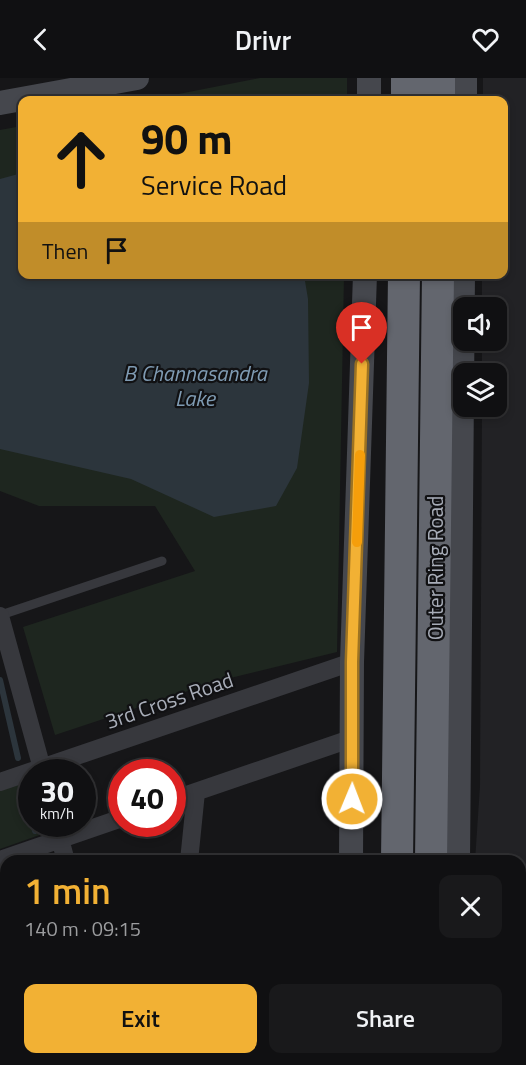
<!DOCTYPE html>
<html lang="en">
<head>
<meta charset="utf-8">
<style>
	:root { --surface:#101012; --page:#19191b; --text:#f1f3f6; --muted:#9c9d9f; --line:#303032; --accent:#f2b134 }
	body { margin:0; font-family:"Titillium Web",sans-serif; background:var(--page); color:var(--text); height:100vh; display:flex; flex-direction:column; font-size:22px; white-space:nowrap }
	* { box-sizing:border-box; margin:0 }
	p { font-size:20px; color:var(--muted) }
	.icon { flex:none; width:33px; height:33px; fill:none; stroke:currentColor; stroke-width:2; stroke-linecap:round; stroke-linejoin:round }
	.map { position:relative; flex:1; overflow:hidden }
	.sheet { position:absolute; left:0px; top:777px; width:526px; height:210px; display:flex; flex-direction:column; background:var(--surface); border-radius:18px 18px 0 0; box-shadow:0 3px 9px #0003,0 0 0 2px var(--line) }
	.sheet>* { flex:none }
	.top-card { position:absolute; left:18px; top:18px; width:490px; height:183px; border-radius:12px; box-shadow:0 3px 9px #0003,0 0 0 2px var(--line); background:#f2b134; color:#111; overflow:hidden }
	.fabs { position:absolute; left:453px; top:219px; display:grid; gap:12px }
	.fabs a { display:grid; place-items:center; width:54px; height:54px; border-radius:12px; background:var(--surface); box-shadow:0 3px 9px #0003,0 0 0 2px var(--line); font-size:30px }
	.speed { position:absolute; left:18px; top:681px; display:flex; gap:12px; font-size:30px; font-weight:700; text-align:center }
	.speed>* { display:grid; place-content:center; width:78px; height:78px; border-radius:50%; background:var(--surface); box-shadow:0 3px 9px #0003,0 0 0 2px var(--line); line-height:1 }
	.speed small { font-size:15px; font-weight:400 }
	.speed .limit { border:9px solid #d22; background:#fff; color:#111 }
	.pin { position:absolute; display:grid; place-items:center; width:51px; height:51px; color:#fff; margin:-62px -26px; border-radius:50% 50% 50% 0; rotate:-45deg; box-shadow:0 0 6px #0007 }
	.pin .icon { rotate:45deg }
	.me { position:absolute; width:66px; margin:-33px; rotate:1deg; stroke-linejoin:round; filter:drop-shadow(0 0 4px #0008) }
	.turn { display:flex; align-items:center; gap:21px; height:126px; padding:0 24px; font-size:27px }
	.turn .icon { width:78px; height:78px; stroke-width:2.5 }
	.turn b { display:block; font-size:42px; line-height:51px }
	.then { display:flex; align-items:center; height:57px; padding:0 24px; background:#0003; gap:12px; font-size:22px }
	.round { display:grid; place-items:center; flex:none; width:63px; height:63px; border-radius:12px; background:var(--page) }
	.overview { display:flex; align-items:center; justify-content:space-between; height:102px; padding:0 24px }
	h1 { font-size:36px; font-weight:600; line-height:45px; color:var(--accent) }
	.cta { display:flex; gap:12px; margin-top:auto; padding:12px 24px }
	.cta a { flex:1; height:69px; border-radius:12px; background:var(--accent); color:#111; font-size:24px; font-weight:600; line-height:69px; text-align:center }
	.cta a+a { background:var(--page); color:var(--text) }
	header { display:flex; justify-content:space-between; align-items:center; height:78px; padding:0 24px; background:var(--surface); font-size:27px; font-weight:600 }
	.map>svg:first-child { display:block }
</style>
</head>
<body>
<header><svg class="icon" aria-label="back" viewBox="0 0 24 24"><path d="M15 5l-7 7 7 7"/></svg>Drivr<svg class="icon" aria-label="heart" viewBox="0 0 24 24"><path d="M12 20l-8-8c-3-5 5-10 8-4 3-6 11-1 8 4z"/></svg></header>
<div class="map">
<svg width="526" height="987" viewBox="0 0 526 987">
	<rect width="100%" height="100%" fill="#161618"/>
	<!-- built -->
	<path fill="#222225" d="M483,0H526V987H458L459,981H520V783H475L480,708L482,329L496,328V296L482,295V263L496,262V230L482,229V197L504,196V22H483Z"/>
	<!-- green -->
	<path fill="#1e261f" d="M260,0H347V22H148Z
		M22,48V196L344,197L337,574L218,603L55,657L23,549L195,493L155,428H39L0,413V52Z
		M31,701L32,746H46L48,754L0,771V712Z"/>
	<!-- water -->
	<path fill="#2c353c" d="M22,95V196L304,197L308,221L309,305L297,390L276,428L214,439L131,401L0,371V101Z"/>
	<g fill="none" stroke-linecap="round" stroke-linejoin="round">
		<!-- stream -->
		<path stroke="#2c353c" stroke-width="6" d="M0,602L18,680
			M26,713L32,739
			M33,746L35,753"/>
		<!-- lane -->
		<path stroke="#37383d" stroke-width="9" d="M1,537L162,483"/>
		<!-- street -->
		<path stroke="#37383d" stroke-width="18" d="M0,538L43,694
			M0,704L352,584
			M172,722L353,660
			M56,746L66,783
			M0,782L122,740
			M189,783L196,714
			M0,904L6,902
			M25,987L42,981
			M59,987V981
			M169,987V981"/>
		<!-- secondary -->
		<path stroke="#45474d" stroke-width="24" d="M369,22V0
			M465,22V0
			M0,25L137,0
			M351,783L352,584L365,196
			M458,783L463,196
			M335,987V981
			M442,987L443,981"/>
		<!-- highway -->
		<path stroke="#63666e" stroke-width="32" d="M407,22V0
			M439,22V0
			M397,783L404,196
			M431,783L438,196
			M381,987V981
			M415,987L416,981"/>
	</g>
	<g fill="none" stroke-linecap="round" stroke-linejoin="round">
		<defs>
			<path id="route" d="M352,721V584L362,286"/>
		</defs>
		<!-- route casing -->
		<use href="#route" stroke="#9d7322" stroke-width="15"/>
		<!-- route -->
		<use href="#route" stroke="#f2b134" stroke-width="10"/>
		<!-- slow -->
		<path stroke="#f59e0b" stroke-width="10" d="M357,464L360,377"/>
	</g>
	<g text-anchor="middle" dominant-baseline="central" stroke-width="4.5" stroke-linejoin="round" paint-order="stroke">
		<!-- street labels -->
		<g font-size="21" fill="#a8adb8" stroke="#111113">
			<text transform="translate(435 490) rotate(-90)">Outer Ring Road</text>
			<text transform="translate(169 622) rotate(-19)">3rd Cross Road</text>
		</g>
		<!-- water labels -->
		<g font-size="22" font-style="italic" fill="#7f9bb3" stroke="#111113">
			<text x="195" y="295">B Channasandra<tspan x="195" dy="25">Lake</tspan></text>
		</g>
	</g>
</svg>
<div class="fabs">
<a><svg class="icon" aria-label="sound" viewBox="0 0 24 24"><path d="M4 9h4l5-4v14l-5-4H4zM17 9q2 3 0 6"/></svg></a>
<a><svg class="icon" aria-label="layers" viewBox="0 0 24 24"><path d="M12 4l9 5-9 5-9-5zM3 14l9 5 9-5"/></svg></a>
</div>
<div class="speed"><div>30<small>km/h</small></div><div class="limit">40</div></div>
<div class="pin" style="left:362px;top:286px;background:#d93025"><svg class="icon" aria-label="arrive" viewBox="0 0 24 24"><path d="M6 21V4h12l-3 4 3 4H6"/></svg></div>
<svg class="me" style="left:352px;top:721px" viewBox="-20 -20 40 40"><circle r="17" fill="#f2b134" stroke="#fff" stroke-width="3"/><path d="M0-11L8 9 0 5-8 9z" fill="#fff"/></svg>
<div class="top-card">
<div class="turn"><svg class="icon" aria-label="ahead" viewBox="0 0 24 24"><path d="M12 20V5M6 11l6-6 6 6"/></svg><div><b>90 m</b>Service Road</div></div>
<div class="then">Then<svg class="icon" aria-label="arrive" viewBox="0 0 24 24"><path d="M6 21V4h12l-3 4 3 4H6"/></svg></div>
</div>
<section class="sheet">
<div class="overview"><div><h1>1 min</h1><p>140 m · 09:15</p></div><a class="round"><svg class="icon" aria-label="close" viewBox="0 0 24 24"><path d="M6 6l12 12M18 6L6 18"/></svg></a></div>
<div class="cta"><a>Exit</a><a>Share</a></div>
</section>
</div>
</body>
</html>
